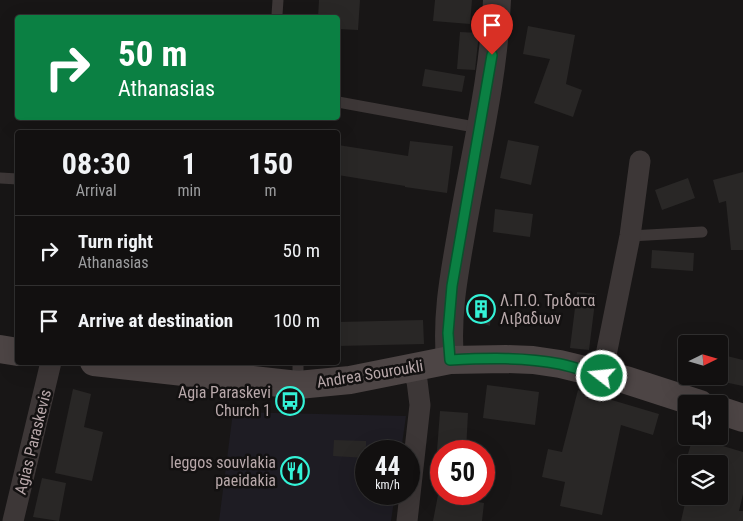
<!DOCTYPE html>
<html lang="en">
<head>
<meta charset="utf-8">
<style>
	:root { --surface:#121010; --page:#1b1919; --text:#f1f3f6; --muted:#9c9d9f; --line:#313030 }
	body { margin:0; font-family:"Roboto Condensed",sans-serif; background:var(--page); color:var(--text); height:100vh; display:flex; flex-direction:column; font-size:19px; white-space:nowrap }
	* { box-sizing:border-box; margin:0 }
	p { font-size:16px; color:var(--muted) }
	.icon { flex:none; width:28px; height:28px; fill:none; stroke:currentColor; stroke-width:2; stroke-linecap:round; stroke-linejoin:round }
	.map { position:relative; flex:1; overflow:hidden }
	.panel { position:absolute; left:15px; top:130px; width:325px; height:235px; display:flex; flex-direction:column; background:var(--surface); border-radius:5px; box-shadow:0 5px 20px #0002,0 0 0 1px var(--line) }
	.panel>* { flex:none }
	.top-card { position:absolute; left:15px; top:15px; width:325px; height:105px; border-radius:5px; box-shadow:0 5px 20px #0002,0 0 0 1px var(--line); background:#0b8043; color:#fff; overflow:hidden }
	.needle { width:32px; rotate:85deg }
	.controls { position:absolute; left:678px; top:335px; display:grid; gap:10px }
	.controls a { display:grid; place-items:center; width:50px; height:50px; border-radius:5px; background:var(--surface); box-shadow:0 5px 20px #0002,0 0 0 1px var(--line); font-size:25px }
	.speed { position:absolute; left:355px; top:440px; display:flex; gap:10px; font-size:25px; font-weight:700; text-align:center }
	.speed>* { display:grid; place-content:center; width:65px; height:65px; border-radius:50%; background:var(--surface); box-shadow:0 5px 20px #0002,0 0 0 1px var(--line); line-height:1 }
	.speed small { font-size:12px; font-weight:400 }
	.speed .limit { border:8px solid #d22; background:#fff; color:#111 }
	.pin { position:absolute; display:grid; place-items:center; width:42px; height:42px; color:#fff; margin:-51px -21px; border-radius:50% 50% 50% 0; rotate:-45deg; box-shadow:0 0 5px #0007 }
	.pin .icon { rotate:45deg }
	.me { position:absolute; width:55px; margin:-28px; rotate:286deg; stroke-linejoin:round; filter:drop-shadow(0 0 4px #0008) }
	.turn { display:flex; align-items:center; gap:18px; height:105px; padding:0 20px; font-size:22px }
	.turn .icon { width:65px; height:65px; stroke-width:2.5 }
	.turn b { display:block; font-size:35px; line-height:42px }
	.eta { display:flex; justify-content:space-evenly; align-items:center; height:85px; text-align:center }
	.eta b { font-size:30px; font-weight:700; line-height:35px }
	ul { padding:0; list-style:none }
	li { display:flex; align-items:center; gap:15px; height:70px; padding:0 20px; border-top:1px solid var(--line) }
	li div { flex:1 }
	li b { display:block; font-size:19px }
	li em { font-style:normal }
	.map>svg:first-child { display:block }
</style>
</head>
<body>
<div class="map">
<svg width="743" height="521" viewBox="0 0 743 521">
	<rect width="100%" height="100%" fill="#181616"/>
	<!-- green -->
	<path fill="#1e1c23" d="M233,412L406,416L401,451H366V494H395L391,521H219Z"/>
	<!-- building -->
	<path fill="#292726" d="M319,0H360L358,30L338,29V18H318Z
		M435,0H472L470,24L433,21Z
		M528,26L575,35L566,84L582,90L573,117L534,103L550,59L523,54Z
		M460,32L479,33L475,70L457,69Z
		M425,69L465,76L462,92L422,86Z
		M508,140L539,146L531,185L500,178Z
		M410,141L453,146L447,193L405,187V186L338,175V145L408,156Z
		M743,172V250H731L726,201L719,203L713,180Z
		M688,178L695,198L662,210L655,190Z
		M495,209L533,214L530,237L493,232Z
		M652,250L694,253L693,271L651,268Z
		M577,292L596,294L589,350L570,348Z
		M471,297L492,299L490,326L471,319Z
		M423,320L424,344L338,346V322Z
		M719,354L743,360V386L719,381Z
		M487,385L539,392L535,425L483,418Z
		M73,389L91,394L84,427L103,432L92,481L55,473Z
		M578,390L659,414L653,435L621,425L602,515L560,506L565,482L542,477L548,449L562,452Z
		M440,411L468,413L466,451H437Z
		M693,437L743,452V494L739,511H743V521H681L686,499L719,506V464H685Z
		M334,440L366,441V458L333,456Z
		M42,478L66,483L59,521L33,517Z
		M438,495L484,503L482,521H433Z"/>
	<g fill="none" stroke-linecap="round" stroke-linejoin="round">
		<!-- service -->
		<path stroke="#3d3737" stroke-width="11" d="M277,15L278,0
			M338,102L480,128
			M0,178L18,179
			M630,236L702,232
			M298,385V362"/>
		<!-- minor -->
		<path stroke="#3d3737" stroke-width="21" d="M602,375L630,236L640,161
			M13,521L51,362
			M407,521L420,405L417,381L410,368"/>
		<!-- tertiary -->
		<path stroke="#3d3737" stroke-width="28" d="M450,360C446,311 455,271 463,223C476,149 494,75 497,0"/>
		<!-- secondary -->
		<path stroke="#4d4545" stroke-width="28" d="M0,349L18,352
			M94,362L298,385L350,380L450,360L506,359L533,360L560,364L626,380L700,404
			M719,410L743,418"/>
	</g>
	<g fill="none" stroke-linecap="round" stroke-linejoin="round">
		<defs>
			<path id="route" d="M492,55L452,286L448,333L450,360C487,358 524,357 560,364C574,367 588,372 602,376"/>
		</defs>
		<!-- route casing -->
		<use href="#route" stroke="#07532c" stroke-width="12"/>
		<!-- route -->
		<use href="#route" stroke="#0b8043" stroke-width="9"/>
	</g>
	<!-- icons -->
	<defs>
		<symbol id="building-ring" viewBox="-11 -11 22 22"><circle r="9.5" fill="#131111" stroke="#34f2d7" stroke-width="1.5"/><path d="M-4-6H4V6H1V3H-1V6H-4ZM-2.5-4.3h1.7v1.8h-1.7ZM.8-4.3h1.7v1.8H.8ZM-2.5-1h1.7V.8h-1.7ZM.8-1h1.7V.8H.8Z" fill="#34f2d7"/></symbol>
		<symbol id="bus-ring" viewBox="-11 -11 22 22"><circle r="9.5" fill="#131111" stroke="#34f2d7" stroke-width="1.5"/><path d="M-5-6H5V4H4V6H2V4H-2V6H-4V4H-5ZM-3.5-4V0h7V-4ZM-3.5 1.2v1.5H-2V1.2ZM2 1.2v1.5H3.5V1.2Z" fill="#34f2d7"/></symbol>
		<symbol id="restaurant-ring" viewBox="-11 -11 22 22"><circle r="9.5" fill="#131111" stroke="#34f2d7" stroke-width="1.5"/><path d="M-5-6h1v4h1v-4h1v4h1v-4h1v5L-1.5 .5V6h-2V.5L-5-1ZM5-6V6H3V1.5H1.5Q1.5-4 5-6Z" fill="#34f2d7"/></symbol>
	</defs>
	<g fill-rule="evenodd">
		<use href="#building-ring" x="465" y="293" width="32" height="32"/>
		<use href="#bus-ring" x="274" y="385" width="32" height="32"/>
		<use href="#restaurant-ring" x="279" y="455" width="32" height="32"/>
	</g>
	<g text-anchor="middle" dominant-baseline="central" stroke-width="5" stroke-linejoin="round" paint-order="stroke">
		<!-- poi labels -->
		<g font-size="16" fill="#b8a8aa" stroke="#131111" text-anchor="end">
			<text x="500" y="300" text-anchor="start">Λ.Π.Ο. Τριδατα<tspan x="500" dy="18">Λιβαδιων</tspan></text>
			<text x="271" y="392">Agia Paraskevi<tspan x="271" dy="18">Church 1</tspan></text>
			<text x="276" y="462">leggos souvlakia<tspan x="276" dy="18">paeidakia</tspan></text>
		</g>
		<!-- street labels -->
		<g font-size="16" fill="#b8a8aa" stroke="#131111">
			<text transform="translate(370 374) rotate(-9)">Andrea Souroukli</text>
			<text transform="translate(33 442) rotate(-76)">Agias Paraskevis</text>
		</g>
	</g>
</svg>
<div class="controls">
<a><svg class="needle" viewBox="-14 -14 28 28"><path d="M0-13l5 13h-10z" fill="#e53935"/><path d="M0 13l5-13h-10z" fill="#9c9d9f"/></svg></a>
<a><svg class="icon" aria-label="sound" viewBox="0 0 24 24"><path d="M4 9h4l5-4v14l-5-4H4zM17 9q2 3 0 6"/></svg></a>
<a><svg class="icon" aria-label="layers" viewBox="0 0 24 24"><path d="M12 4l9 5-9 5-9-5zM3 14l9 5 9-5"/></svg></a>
</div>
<div class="speed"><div>44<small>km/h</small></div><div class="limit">50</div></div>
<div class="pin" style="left:492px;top:55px;background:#d93025"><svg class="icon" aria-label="arrive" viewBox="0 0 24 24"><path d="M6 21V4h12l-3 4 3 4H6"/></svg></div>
<svg class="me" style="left:602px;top:376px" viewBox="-20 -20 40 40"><circle r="17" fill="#0b8043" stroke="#fff" stroke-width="3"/><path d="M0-11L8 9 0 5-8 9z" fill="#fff"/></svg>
<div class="top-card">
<div class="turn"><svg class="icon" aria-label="right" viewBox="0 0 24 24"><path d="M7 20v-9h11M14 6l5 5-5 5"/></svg><div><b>50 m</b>Athanasias</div></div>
</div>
<section class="panel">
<div class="eta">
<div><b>08:30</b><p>Arrival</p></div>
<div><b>1</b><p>min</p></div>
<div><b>150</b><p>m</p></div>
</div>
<ul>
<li><svg class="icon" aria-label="right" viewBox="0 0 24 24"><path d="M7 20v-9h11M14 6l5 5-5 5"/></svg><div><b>Turn right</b><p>Athanasias</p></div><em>50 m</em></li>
<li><svg class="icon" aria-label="arrive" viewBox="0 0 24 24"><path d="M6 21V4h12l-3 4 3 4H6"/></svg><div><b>Arrive at destination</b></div><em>100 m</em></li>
</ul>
</section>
</div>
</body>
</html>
